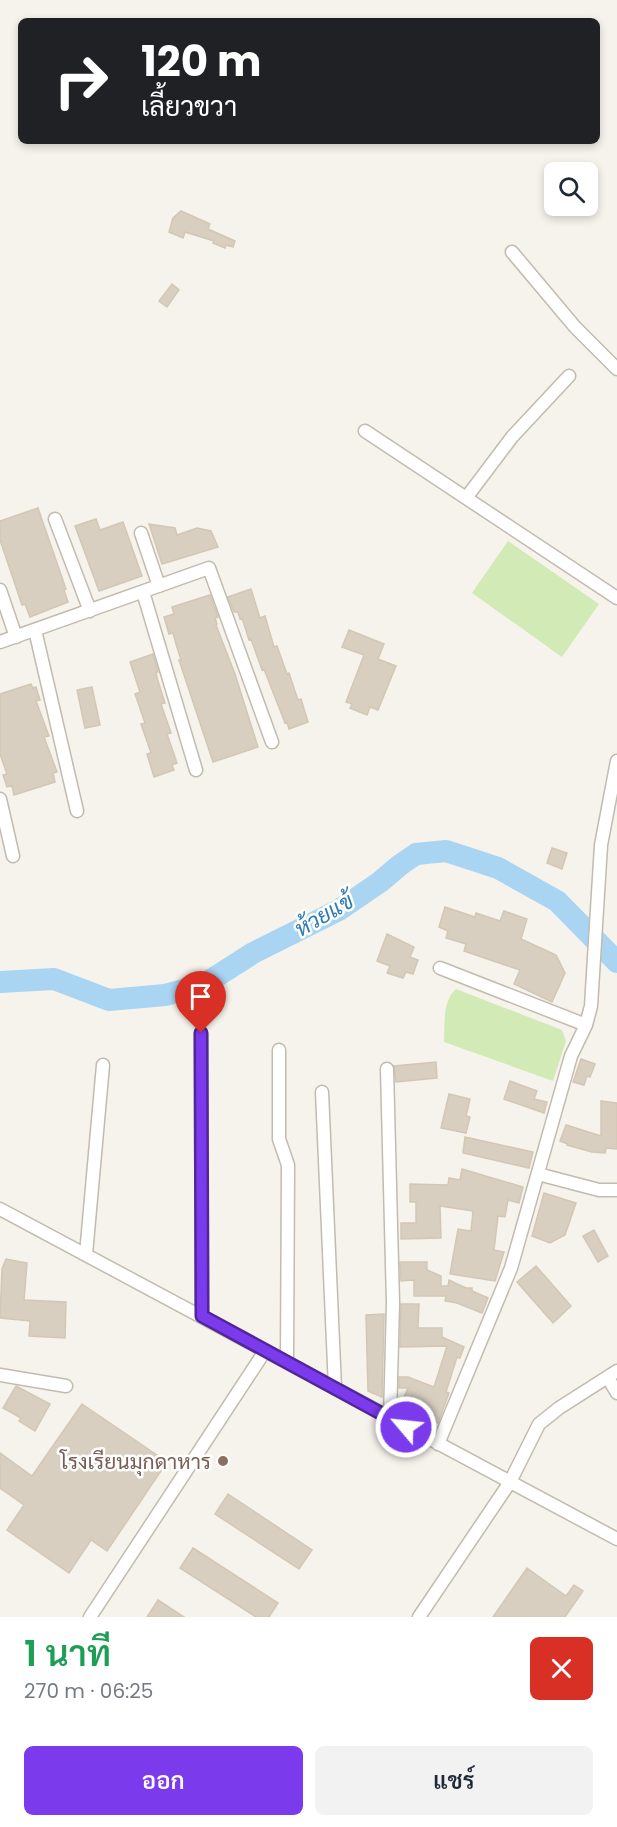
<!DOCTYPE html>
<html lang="th">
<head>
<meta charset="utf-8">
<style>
	:root { --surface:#fff; --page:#f2f2f3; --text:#1f2937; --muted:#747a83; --accent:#7c3aed }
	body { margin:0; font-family:Poppins,Sarabun,sans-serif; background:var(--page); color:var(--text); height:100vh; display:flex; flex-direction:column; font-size:22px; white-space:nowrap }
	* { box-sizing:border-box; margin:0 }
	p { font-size:20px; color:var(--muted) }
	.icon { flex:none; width:33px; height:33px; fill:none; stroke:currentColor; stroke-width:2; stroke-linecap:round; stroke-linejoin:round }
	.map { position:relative; height:1617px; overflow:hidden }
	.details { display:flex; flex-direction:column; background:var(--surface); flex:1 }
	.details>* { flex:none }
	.banner { position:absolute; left:18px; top:18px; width:582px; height:126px; border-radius:9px; box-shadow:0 3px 9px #0003; background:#202124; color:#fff; overflow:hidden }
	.tools { position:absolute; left:544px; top:162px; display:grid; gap:12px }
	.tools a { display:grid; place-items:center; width:54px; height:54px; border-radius:9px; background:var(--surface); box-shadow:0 3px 9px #0003; font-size:30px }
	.pin { position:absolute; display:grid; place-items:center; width:51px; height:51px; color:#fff; margin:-62px -26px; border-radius:50% 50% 50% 0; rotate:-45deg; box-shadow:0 0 6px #0007 }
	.pin .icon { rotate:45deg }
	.me { position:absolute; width:66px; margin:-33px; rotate:298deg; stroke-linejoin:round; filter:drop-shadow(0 0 4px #0008) }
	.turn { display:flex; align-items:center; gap:21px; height:126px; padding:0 24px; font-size:27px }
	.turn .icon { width:78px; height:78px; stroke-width:2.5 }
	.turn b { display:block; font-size:42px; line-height:51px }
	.round { display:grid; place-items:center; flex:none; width:63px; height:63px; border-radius:9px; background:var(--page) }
	.overview { display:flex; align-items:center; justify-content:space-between; height:102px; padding:0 24px }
	h1 { font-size:36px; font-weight:600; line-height:45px; color:#1e9e55 }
	.action { display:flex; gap:12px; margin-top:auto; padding:12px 24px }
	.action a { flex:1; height:69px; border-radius:9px; background:var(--accent); color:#fff; font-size:24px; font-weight:600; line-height:69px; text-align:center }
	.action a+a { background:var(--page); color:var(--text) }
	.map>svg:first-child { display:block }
</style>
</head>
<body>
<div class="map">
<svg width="617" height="1617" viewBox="0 0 617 1617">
	<rect width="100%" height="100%" fill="#f6f3ec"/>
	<!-- green -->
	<path fill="#d2eab5" d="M508,541L599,604L562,657L472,593Z
		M456,989L562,1030L566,1041L553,1081L444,1042C445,1025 442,1001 456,989Z"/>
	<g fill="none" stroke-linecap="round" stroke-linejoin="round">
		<!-- river -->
		<path stroke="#a9d4f2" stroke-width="22" d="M0,982L54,979L109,1000L165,995L203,985L253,953L339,910L380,882L400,865L416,854L446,851L498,868L557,901L617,962"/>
	</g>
	<!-- building -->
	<path fill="#d8cfc1" stroke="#d3c7b4" stroke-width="1.5" d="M181,211L210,224L208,229L235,241L233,247L226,245L225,248L213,243L214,241L185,232L183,238L169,232L173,218Z
		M172,284L179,290L167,307L159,301Z
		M38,508L66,589L64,590L68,602L30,617L25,604L22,605L0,540V521Z
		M96,519L100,530L123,522L142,576L99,591L75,526Z
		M149,524L175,528L177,535L197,528L211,531L218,547L162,564Z
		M251,589L260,618L265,616L274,647L277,646L287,674L289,673L298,700L301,699L308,722L289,729L287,722L285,723L264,669L262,670L251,639L249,640L242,618L240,619L238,612H234L228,597Z
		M210,595L218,617L215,618L217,624L216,625L235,674L258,747L213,762L179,660H181L176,644L173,633L169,634L164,617L174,614L172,607Z
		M349,630L384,644L378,659L396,666L378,710L370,707L367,715L350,708L352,704L346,702L364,655L342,647Z
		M153,654L158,672H156L157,678L165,703L161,704L171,733L167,734L177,763L172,765L174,770L154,777L147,754L151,753L141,724L145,723L135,694L140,692L130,662Z
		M31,684L33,688L36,687L40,700L36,701L49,736L44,737L57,772L53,773L55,782L14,795L12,786L7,787L3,775L7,774L0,754V694Z
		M92,687L100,725L85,728L77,690Z
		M552,848L567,853L562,869L547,863Z
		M445,907L475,917L476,913L500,921L504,911L527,919L521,939L556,955L565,973L552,1002L514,984L520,970L464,951L466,944L446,938L448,931L439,927Z
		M387,934L414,947L410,957L418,960L413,974L406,972L403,978L387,973L390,966L377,961Z
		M581,1059L595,1064L590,1077L587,1076L584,1085L573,1082Z
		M436,1062L437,1078L396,1082L394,1066Z
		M510,1081L537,1091L534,1099L547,1102L544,1113L504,1099Z
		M449,1094L470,1099L466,1116L470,1117L466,1133L441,1128Z
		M601,1101L617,1103V1149L606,1148L605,1153L592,1152L567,1145L568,1144L560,1141L566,1125L601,1136Z
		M465,1137L533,1152L529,1168L463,1153Z
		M462,1169L523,1187L519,1203L508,1200L505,1217L498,1216L494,1250L504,1252L495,1281L450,1274L458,1229L471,1231L473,1211L440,1206L441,1238L401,1239V1223H416V1202H410V1184L448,1185L449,1178L460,1180Z
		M544,1193L576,1203L565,1235L550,1243L532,1236Z
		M594,1230L608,1256L598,1262L583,1236Z
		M6,1259L27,1263L24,1300L66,1302L65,1338L29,1336L30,1321L0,1318L2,1269Z
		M400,1262H427V1270L441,1276V1286H448L449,1280L466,1288H472V1291L488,1298L482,1313L457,1303L445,1301L446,1296H414V1280L401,1281Z
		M536,1266L571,1306L553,1323L517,1282Z
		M401,1304H419L418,1328H442V1337L464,1347L460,1358L457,1357L446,1392L449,1393L438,1423L426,1418L429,1407L404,1397L408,1388H399V1377H408L434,1387L447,1346L400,1347Z
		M384,1314L382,1397L368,1391L366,1315Z
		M16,1386L50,1404L35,1431L19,1421L21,1418L3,1408Z
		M82,1404L167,1462L107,1551L91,1540L69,1573L7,1530L24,1505L0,1488V1453L32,1476Z
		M228,1494L312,1550L299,1569L215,1514Z
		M193,1548L278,1603L269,1617H256L180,1568Z
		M527,1568L566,1596L574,1585L583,1591L565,1617H493Z
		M158,1600L184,1617H147Z"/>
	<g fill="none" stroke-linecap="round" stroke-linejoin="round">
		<defs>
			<path id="minor" d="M512,252L575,327L617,369
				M365,431L617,598
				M466,498L512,437L569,376
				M55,519L90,611
				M141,533L159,586
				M0,590L16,637
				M143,592L196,770
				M35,630L77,811
				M0,642L209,568L272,742
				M0,799L13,856
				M440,968L586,1025
				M201,1033L202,1316
				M279,1050V1139L288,1165L287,1362
				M387,1069L393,1303L390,1418
				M322,1092L335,1388
				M538,1174L599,1190H617
				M0,1209L617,1539
				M86,1254L103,1065
				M0,1375L66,1386
				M608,1378L617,1393
				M438,1444L511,1268L571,1056L586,1025L591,1006L601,845L617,761
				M90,1617L265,1351
				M419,1617L510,1482L539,1424L559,1408L617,1371"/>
		</defs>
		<!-- minor casing -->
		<use href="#minor" stroke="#c2bbae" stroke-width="15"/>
		<!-- minor -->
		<use href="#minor" stroke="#fff" stroke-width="12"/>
	</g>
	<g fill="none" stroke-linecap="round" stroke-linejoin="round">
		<defs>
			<path id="route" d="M201,1033L202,1316L406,1427"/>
		</defs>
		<!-- route casing -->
		<use href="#route" stroke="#51269a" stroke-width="15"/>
		<!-- route -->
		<use href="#route" stroke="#7c3aed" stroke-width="10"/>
	</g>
	<!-- markers -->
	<circle fill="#8d6e63" stroke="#fff" stroke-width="2" cx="223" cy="1461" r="6"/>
	<g text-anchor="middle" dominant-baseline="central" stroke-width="5" stroke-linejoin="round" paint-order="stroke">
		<!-- education labels -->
		<g font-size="21" fill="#785e54" stroke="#fff" text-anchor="end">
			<text x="211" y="1461">โรงเรียนมุกดาหาร</text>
		</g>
		<!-- water labels -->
		<g font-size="22" font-style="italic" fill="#2e7ab2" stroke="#fff">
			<text transform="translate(324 915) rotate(-30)">ห้วยแข้</text>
		</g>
	</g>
</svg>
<div class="tools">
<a><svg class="icon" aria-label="search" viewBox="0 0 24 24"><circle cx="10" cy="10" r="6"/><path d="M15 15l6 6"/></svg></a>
</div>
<div class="pin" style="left:201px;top:1033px;background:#d93025"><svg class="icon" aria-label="arrive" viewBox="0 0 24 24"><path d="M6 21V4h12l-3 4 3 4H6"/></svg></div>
<svg class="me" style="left:406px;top:1427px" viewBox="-20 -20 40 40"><circle r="17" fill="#7c3aed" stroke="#fff" stroke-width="3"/><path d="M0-11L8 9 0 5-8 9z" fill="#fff"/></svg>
<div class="banner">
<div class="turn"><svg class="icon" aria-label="right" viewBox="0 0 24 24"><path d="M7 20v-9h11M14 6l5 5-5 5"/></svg><div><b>120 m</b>เลี้ยวขวา</div></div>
</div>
</div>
<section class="details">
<div class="overview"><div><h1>1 นาที</h1><p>270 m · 06:25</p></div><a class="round" style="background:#d93025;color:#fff"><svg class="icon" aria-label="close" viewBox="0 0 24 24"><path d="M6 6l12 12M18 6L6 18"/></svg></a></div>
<div class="action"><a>ออก</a><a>แชร์</a></div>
</section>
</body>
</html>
